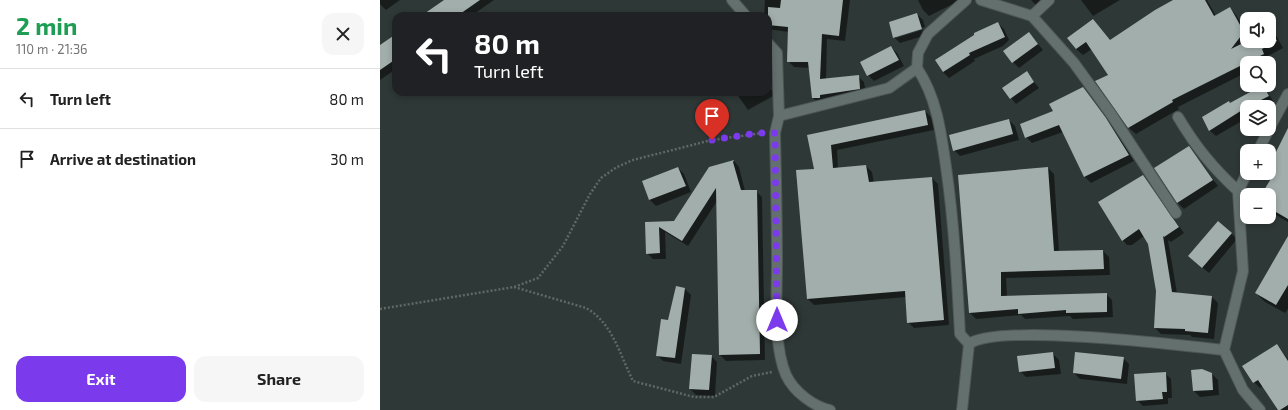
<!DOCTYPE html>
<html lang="en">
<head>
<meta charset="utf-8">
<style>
	:root { --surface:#fff; --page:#f6f6f6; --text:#222; --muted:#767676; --line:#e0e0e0; --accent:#7c3aed }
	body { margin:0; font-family:"Exo 2",sans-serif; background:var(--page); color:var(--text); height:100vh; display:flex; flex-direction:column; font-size:15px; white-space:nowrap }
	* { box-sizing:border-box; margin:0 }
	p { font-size:13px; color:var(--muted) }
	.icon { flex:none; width:22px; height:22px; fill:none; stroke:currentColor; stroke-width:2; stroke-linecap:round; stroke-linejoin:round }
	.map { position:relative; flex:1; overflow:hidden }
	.panel { display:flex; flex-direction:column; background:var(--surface); width:380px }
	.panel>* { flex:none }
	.guide { position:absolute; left:12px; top:12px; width:380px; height:84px; border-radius:12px; box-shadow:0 2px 6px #0003; background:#202124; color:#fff; overflow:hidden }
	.tools { position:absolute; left:860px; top:12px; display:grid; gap:8px }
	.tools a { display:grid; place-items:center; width:36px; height:36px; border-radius:8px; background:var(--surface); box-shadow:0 2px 6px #0003; font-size:20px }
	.pin { position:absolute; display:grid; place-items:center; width:34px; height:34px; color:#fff; margin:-41px -17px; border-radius:50% 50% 50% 0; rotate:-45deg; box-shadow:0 0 4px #0007 }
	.pin .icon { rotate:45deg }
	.me { position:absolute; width:44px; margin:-22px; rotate:0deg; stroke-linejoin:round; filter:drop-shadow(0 0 3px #0008) }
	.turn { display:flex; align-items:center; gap:14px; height:84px; padding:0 16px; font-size:18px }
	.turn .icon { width:52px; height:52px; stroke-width:2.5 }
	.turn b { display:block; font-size:28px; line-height:34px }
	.round { display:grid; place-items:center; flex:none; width:42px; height:42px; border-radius:12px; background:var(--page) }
	.head { display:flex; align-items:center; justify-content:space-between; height:68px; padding:0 16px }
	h1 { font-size:24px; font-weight:700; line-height:30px; color:#1e9e55 }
	.cta { display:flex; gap:8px; margin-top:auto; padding:8px 16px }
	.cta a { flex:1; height:46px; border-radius:12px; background:var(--accent); color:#fff; font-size:16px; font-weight:700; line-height:46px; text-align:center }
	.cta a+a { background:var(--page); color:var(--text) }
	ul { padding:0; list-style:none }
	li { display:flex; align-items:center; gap:12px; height:60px; padding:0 16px; border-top:1px solid var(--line) }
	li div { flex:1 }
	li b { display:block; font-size:15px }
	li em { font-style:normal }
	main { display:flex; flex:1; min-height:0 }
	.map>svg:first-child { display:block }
</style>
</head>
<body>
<main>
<section class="panel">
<div class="head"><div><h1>2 min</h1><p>110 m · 21:36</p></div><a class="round"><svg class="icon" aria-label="close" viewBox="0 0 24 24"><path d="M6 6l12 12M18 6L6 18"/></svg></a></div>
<ul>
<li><svg class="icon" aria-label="left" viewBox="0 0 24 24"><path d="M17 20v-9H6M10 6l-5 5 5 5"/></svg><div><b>Turn left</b></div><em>80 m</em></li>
<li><svg class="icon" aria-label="arrive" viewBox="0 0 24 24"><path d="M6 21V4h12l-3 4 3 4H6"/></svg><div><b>Arrive at destination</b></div><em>30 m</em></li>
</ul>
<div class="cta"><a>Exit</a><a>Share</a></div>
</section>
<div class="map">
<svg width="908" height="410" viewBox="0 0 908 410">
	<rect width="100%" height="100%" fill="#2e3836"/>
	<!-- shadow -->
	<path fill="#0007" d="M0,0H20L6,10L0,4Z
		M66,0H114L91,16H43Z
		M385,0H470L465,41L447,39L446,80L478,76L484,82L486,94L439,104L433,98L430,68L414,67L408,61L409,32L388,29V16H384Z
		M538,0H578L579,1L549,16L543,10Z
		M651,0H671L661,10Z
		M701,0H740L713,16Z
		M795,0H827L836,16L850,8L856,15L867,34V41H889V31L891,30L897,37L903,48L888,56L890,61L885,63H867V72L798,107L799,109L756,134L749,128L717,81L729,75L712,49L703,55L696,49L713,20L730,41Z
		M537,14L543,20L545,27L516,36V38L545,29L547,35L520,43L514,37Z
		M618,23L624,29L629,40L623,46L594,59L595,61L569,78L563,72L556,61Z
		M649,33L663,50L639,68L633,62Z
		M16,35V69L0,80V46Z
		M511,47L517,53L524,66L494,81L488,75Z
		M646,72L659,88L636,104L631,98Z
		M388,84L395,95L368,110L356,93L388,92Z
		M883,86L894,102L886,107H867V118L836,136L830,131L823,118Z
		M703,88L731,125L754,161L711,183L705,177L683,132L652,143L646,137Z
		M545,111L551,117L554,130L457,150L458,168L486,166L492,172L494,183L552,178L558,184L569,325L534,328L528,322L526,297L434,305L428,299L435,170L428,136Z
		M629,120L635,126L639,140L580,156L574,150Z
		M908,130V222L889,211V195H882L895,173L889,168Z
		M809,147L838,186L804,209L798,203L775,168Z
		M354,161L359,167L365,191H376L382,197L385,360L346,361L340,355L337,201L308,246L285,232L286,259H273L267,253L266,223L295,222L329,168Z
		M298,168L304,174L311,192L276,206L270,200L263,181Z
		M668,168L674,174L679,252L723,251L729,257L730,275L626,278L627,296L726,294L732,300L733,317L693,319L690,316L645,319L641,315L596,319L590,313L579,176Z
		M763,176L804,233L791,242L788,240L797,293L832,297L838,303L834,339L812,337L810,335L781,334L775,328L777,291L769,243L764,236L752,245H747L741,238Z
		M851,233L857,239L829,273L818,264Z
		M908,255V309L905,313L885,302L876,293Z
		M296,287L305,289L311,295L301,364L283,361L277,355L289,321Z
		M897,345L908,359V410H899L883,386L880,388L874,382Z
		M673,354L679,360L681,374L646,377L640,371Z
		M331,356L337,362L335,396L316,395L310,389Z
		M743,358L749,364L747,384L700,379L694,373Z
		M785,373L791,379L792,398H788V404L763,406L757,400Z
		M832,374L838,380L839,395L820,397L814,391Z"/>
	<!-- building -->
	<path fill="#a2aeab" d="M64,0H100L77,16H41Z
		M401,0H463L459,36L442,34L440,79L479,75L480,89L440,95V98H432L428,62H407L408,27L388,25V7L400,8Z
		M793,0H825L834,16L850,7L864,32L851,49L867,41H889V30L891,29L897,41L882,49L884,54L792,100L793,102L748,128L715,81L728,75L706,42L696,49L687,38L713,19L730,40L775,10Z
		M537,13L542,29L513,38L509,22Z
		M618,22L625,37L589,53L590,55L563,72L555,60L594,35V33Z
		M649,32L658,44L632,63L623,51Z
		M16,34V59L0,70V45Z
		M511,46L519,60L487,76L480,62Z
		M647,71L654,82L630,99L622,88Z
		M883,85L889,96L867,107L829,131L822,117L849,101L850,103Z
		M703,87L726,118L749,155L704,177L679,125L645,138L640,124L673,111L669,104Z
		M545,110L548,125L451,145L453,168L486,165L489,182L552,177L564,320L527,323L525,291L427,299L416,170L434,169L427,135Z
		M629,119L633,134L573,151L569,135Z
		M908,128V219L889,208V195H881L895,172L889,169V166Z
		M809,146L833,180L797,203L774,168Z
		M354,160L353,162L361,190H377L380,354L339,355L336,188L302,241L279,227L280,253L266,254L265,222L294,221L329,167Z
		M298,167L306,186L269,200L262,181Z
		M668,167L674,251L723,250L724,269L621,272V296L727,293V312L686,313V310L638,314V309L589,313L578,175Z
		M763,175L799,227L784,237L783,236L792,292L832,296L828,333L805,331V329L774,328L776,291L768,244L759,229L742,241L718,202Z
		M838,221L852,233L822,268L808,256Z
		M908,236V285L896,305L875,293Z
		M296,286L305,288L295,358L276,356L281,319L288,320Z
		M897,344L908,361V405L900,410H898L878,380L873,383L862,366Z
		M673,352L675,368L639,372L637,356Z
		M695,352L744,357L741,379L693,373Z
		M312,354L332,355L329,390L309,389Z
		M822,369L832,373L833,390L813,391L811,370Z
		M786,372L787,392H782L783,399L756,401L754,374Z"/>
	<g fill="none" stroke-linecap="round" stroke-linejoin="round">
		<defs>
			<path id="street" d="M352,0L366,16
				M601,0L652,16L694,63L731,114L796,213
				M652,16L669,0
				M388,43L397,53L399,116L395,133C396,176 397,220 397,264C397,296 393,345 406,375C414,392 433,406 450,410
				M537,68C557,98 561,132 566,167C574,222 577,278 580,334L589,344
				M399,116L509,88L537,68L538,53L548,34L586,0
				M798,117C816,147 832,167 858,191
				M889,129L908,94
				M878,151L889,129
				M844,350L863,390L880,410
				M582,410L589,344C619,323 800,345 844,350L863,271L858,191L867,173"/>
		</defs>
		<!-- street casing -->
		<use href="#street" stroke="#4d5654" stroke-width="12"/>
		<!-- path -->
		<path stroke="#5f6866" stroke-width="2.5" stroke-dasharray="2 2" stroke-linecap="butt" d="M134,287L206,308C232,322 240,355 253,381L314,397H334L372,376L392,372
			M0,309L134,287L158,278L183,246L210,194L221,178L237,167L253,160L332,140L383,133"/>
		<!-- street -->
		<use href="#street" stroke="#64706d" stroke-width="10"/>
	</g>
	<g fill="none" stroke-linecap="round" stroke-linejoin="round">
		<!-- route -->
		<path stroke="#7c3aed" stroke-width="7" stroke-dasharray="0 12.6" d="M332,140L378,133H395L397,320"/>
	</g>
</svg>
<div class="tools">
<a><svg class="icon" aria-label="sound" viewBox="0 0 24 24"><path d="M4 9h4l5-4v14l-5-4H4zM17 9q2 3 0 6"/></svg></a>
<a><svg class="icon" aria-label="search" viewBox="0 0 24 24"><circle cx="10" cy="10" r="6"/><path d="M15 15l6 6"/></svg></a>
<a><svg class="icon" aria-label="layers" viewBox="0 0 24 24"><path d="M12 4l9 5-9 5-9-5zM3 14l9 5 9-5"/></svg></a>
<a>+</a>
<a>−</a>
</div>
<div class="pin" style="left:332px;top:140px;background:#d93025"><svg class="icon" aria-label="arrive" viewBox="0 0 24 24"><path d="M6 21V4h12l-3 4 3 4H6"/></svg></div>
<svg class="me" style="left:397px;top:320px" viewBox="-20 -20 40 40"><circle r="19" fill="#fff"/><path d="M0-13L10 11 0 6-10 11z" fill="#7c3aed"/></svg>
<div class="guide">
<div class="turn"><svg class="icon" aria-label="left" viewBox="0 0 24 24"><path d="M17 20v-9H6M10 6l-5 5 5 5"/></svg><div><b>80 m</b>Turn left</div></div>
</div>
</div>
</main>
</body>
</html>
